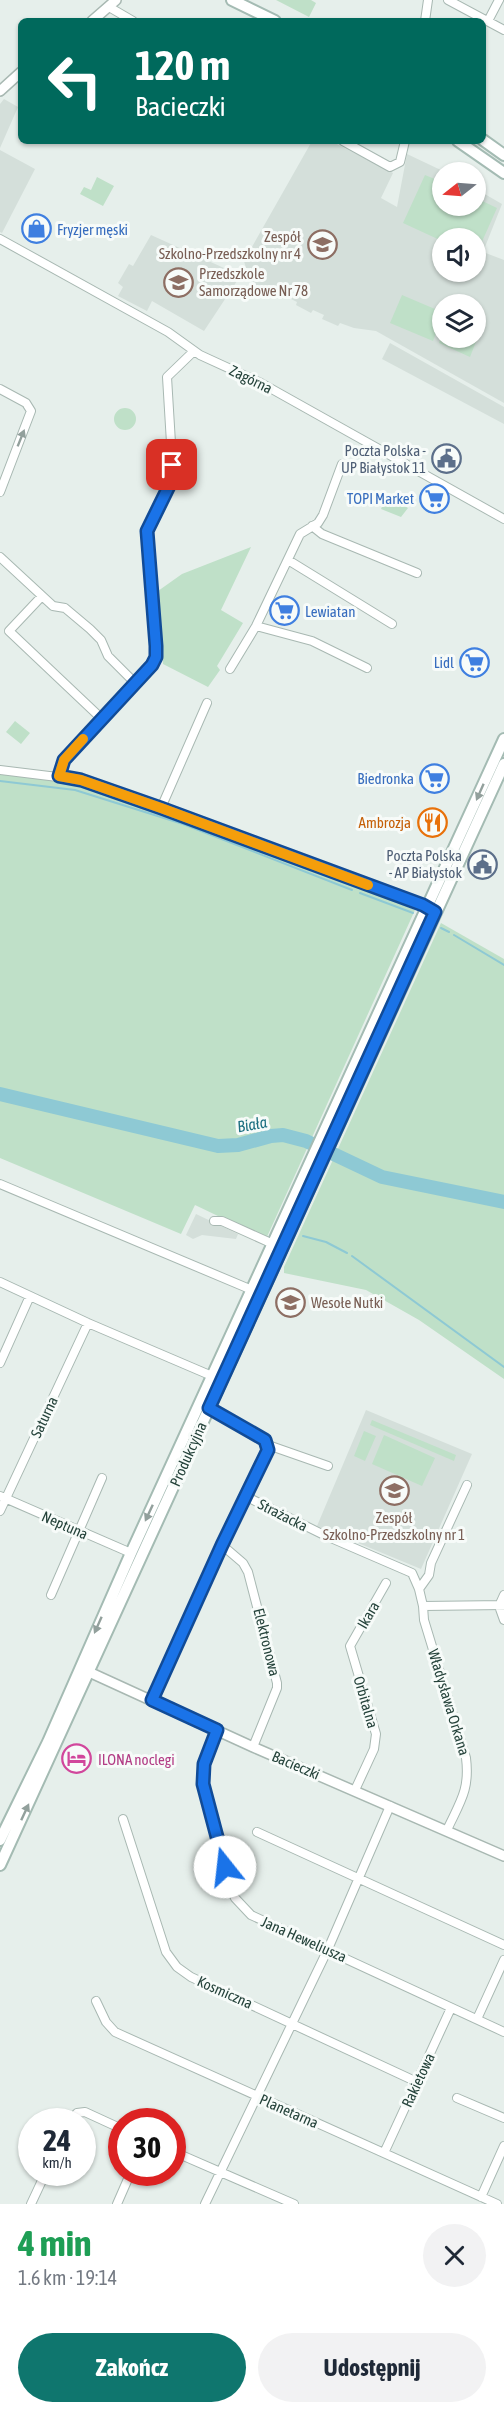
<!DOCTYPE html>
<html lang="pl">
<head>
<meta charset="utf-8">
<style>
	:root { --surface:#fff; --page:#f2f2f3; --text:#1f2937; --muted:#747a83; --accent:#0f766e }
	body { margin:0; font-family:"Asap Condensed",sans-serif; background:var(--page); color:var(--text); height:100vh; display:flex; flex-direction:column; font-size:22px; white-space:nowrap }
	* { box-sizing:border-box; margin:0 }
	p { font-size:20px; color:var(--muted) }
	.icon { flex:none; width:33px; height:33px; fill:none; stroke:currentColor; stroke-width:2; stroke-linecap:round; stroke-linejoin:round }
	.map { position:relative; height:2204px; overflow:hidden }
	.sheet { display:flex; flex-direction:column; background:var(--surface); flex:1 }
	.sheet>* { flex:none }
	.top-card { position:absolute; left:18px; top:18px; width:468px; height:126px; border-radius:9px; box-shadow:0 2px 4px #0004; background:#00695c; color:#fff; overflow:hidden }
	.needle { width:39px; rotate:253deg }
	.controls { position:absolute; left:432px; top:162px; display:grid; gap:12px }
	.controls a { display:grid; place-items:center; width:54px; height:54px; border-radius:50%; background:var(--surface); box-shadow:0 2px 4px #0004; font-size:30px }
	.speed { position:absolute; left:18px; top:2108px; display:flex; gap:12px; font-size:30px; font-weight:700; text-align:center }
	.speed>* { display:grid; place-content:center; width:78px; height:78px; border-radius:50%; background:var(--surface); box-shadow:0 2px 4px #0004; line-height:1 }
	.speed small { font-size:15px; font-weight:400 }
	.speed .limit { border:9px solid #d22; background:#fff; color:#111 }
	.pin { position:absolute; display:grid; place-items:center; width:51px; height:51px; color:#fff; margin:-26px; border-radius:12px; box-shadow:0 3px 9px #0006 }
	.me { position:absolute; width:66px; margin:-33px; rotate:344deg; stroke-linejoin:round; filter:drop-shadow(0 0 4px #0008) }
	.turn { display:flex; align-items:center; gap:21px; height:126px; padding:0 18px; font-size:27px }
	.turn .icon { width:78px; height:78px; stroke-width:2.5 }
	.turn b { display:block; font-size:42px; line-height:51px }
	.round { display:grid; place-items:center; flex:none; width:63px; height:63px; border-radius:32px; background:var(--page) }
	.headline { display:flex; align-items:center; justify-content:space-between; height:102px; padding:0 18px }
	h1 { font-size:36px; font-weight:700; line-height:45px; color:#1e9e55 }
	.action { display:flex; gap:12px; margin-top:auto; padding:12px 18px }
	.action a { flex:1; height:69px; border-radius:36px; background:var(--accent); color:#fff; font-size:24px; font-weight:700; line-height:69px; text-align:center }
	.action a+a { background:var(--page); color:var(--text) }
	.map>svg:first-child { display:block }
</style>
</head>
<body>
<div class="map">
<svg width="504" height="2204" viewBox="0 0 504 2204">
	<rect width="100%" height="100%" fill="#e6efeb"/>
	<!-- built -->
	<path fill="#d4dfda" fill-rule="evenodd" d="M4,99L18,107L0,148V104Z
		M312,141H331L393,173L381,198L397,207L407,154L445,172H442V206H476V189L502,204L483,252L504,260V403L376,331L354,328L340,323L338,326L322,319L324,315L313,310L311,313L296,305L297,302L285,296L283,299L250,282L244,261ZM442,238H476V272H442ZM442,304H476V338H442Z
		M0,150L35,169L2,233L0,232Z
		M151,235L235,273L237,281L204,331L152,301L147,311L118,296L123,287L118,283L129,264L133,266Z
		M390,343L504,407V424L382,359Z
		M196,1214L238,1234L236,1239L202,1235L193,1239L186,1235Z
		M366,1410L472,1454L421,1569L317,1526Z"/>
	<!-- green -->
	<path fill="#bfe0c8" d="M276,0H311L316,3L309,17Z
		M425,175L442,182V206H476V198L497,208L476,255V238H442V241L403,223Z
		M97,177L114,186L103,206L80,194L84,187L91,190Z
		M402,295L442,312V317L433,341L390,323Z
		M476,327L481,329L470,357L439,343L442,334V338H476Z
		M114 419a11 11 0 1 1 22 0a11 11 0 1 1-22 0Z
		M387,495L408,508L401,517L381,509Z
		M251,547L221,610L243,623L217,666L220,670L208,687L163,664L158,591L182,574Z
		M15,721L30,733L21,744L6,732Z
		M0,773L81,785L409,904L408,907L415,910L266,1239L195,1205L181,1234L0,1158Z
		M441,923L504,959V1379L419,1320L366,1290L284,1273V1267Z
		M372,1420L456,1455L454,1461L370,1425Z
		M364,1431L376,1436L365,1461L354,1456Z
		M384,1435L435,1458L422,1486L372,1464Z"/>
	<g fill="none" stroke-linecap="round" stroke-linejoin="round">
		<!-- stream -->
		<path stroke="#8ec9d4" stroke-width="2" d="M0,781L75,790L183,824L352,890
			M360,893L413,913
			M441,928L449,932
			M454,935L504,965
			M303,1236L326,1242L347,1253
			M352,1256L504,1367"/>
		<!-- river -->
		<path stroke="#8ec9d4" stroke-width="14" d="M0,1094L218,1146L238,1145L271,1136L283,1135L306,1141L382,1177L504,1202"/>
		<defs>
			<path id="minor" d="M448,0L504,30
				M109,7L133,21
				M425,21L428,0
				M488,21L499,0
				M343,141L390,167L400,162L405,141
				M0,239L168,332L200,355L261,383L504,519
				M0,389L26,403L31,411L0,492
				M312,526L322,534L417,573
				M0,557L53,606L65,608L90,629L101,640L108,656L136,684
				M288,560L392,624
				M42,596L9,631L102,719
				M256,626L312,641L367,668
				M230,669L256,626L300,534L318,523L323,515L342,464
				M0,770L82,780L427,907
				M59,776L64,760L152,665L156,657V646L147,533L173,476L167,377L194,351
				M161,808L207,703
				M0,1184L252,1290
				M214,1221H222L273,1244
				M0,1282L88,1323L212,1376
				M0,1363L30,1296
				M268,1445L328,1466
				M0,1496L131,1553
				M245,1496L324,1535L412,1573L419,1589L423,1606L504,1605
				M0,1511L88,1323
				M222,1545L243,1563L248,1572L277,1683V1688L253,1747
				M419,1589L429,1575L431,1563L467,1485
				M51,1595L102,1478
				M504,1595L499,1606L504,1620
				M423,1606L424,1620L466,1758C470,1790 460,1802 447,1830
				M151,1700L222,1545L268,1450L265,1440L209,1408
				M217,1730L204,1764L203,1784L230,1885L235,1898L251,1915L504,2032
				M355,1790L374,1749L376,1734L350,1646L386,1583
				M123,1819L166,1952L177,1967L191,1977L417,2082
				M257,1832L504,1945
				M96,2001L106,2022L115,2032L497,2204
				M477,2019L504,1960
				M457,2098L504,2118
				M69,2121L77,2113L85,2112L122,2129
				M172,2151L294,2204
				M384,2153L451,2008
				M481,2197L504,2146
				M31,2204L46,2172
				M117,2204L131,2172
				M205,2204L328,1949L390,1806"/>
			<path id="tertiary" d="M92,21L116,0
				M0,91L21,72
				M89,1672L253,1747L504,1856"/>
			<path id="secondary" d="M232,0L275,21
				M483,140L504,155
				M458,141L504,173
				M0,1840L48,1742L131,1553L504,739
				M0,1865L504,764"/>
		</defs>
		<!-- minor casing -->
		<use href="#minor" stroke="#a8b8b2" stroke-width="10"/>
		<!-- tertiary casing -->
		<use href="#tertiary" stroke="#a8b8b2" stroke-width="12"/>
		<!-- secondary casing -->
		<use href="#secondary" stroke="#a4bbb3" stroke-width="14"/>
		<!-- minor -->
		<use href="#minor" stroke="#fff" stroke-width="8"/>
		<!-- tertiary -->
		<use href="#tertiary" stroke="#fff" stroke-width="9"/>
		<!-- secondary -->
		<use href="#secondary" stroke="#fff" stroke-width="10"/>
	</g>
	<!-- one-way arrows -->
	<defs><path id="oneway-solid" d="M-6-.8H1V-3.2L6.5 0L1 3.2V.8H-6Z" transform="scale(1.5)"/></defs>
	<g fill="#92a09c">
		<use href="#oneway-solid" transform="translate(21 438) rotate(-68)"/>
		<use href="#oneway-solid" transform="translate(480 792) rotate(114)"/>
		<use href="#oneway-solid" transform="translate(149 1513) rotate(115)"/>
		<use href="#oneway-solid" transform="translate(98 1625) rotate(114)"/>
		<use href="#oneway-solid" transform="translate(25 1812) rotate(-65)"/>
	</g>
	<g fill="none" stroke-linecap="round" stroke-linejoin="round">
		<defs>
			<path id="route" d="M172,465L171,482L147,531L156,646V657L152,665L64,760L59,776L81,780L161,808L423,905L435,912L209,1408L265,1440L268,1450L222,1545L152,1700L217,1730L204,1764L203,1784L225,1867"/>
		</defs>
		<!-- route casing -->
		<use href="#route" stroke="#114b97" stroke-width="15"/>
		<!-- route -->
		<use href="#route" stroke="#1a73e8" stroke-width="10"/>
		<!-- slow -->
		<path stroke="#f59e0b" stroke-width="10" d="M83,739L64,760L59,776L81,780L161,808L368,885"/>
	</g>
	<!-- icons -->
	<defs>
		<symbol id="shop-ring" viewBox="-11 -11 22 22"><circle r="9.5" fill="#f7fbf9" stroke="#3f7fe0" stroke-width="1.5"/><path d="M-5-2.5h2.3a2.7 3.5 0 0 1 5.4 0H5L5.5 6h-11ZM-1.5-2.5h3a1.5 2.3 0 0 0-3 0Z" fill="#3f7fe0"/></symbol>
		<symbol id="school-ring" viewBox="-11 -11 22 22"><circle r="9.5" fill="#f7fbf9" stroke="#8d6e63" stroke-width="1.5"/><path d="M0-5L7-2L0 1L-7-2ZM-4 1L0 2.5L4 1V4Q0 6-4 4Z" fill="#8d6e63"/></symbol>
		<symbol id="civic-ring" viewBox="-11 -11 22 22"><circle r="9.5" fill="#f7fbf9" stroke="#5c6f8a" stroke-width="1.5"/><path d="M-.6-6.5H3V-4.5H.6V-3L4-1V1h2V6H-6V1h2V-1L-.6-3ZM-1.2 2.5V6h2.4V2.5Z" fill="#5c6f8a"/></symbol>
		<symbol id="supermarket-ring" viewBox="-11 -11 22 22"><circle r="9.5" fill="#f7fbf9" stroke="#3f7fe0" stroke-width="1.5"/><path d="M-6-5.5h2.5l.6 2H6L4.5 2H-2.5L-4.4-4H-6ZM-1.5 3.2a1.3 1.3 0 1 0 .1 0ZM3 3.2a1.3 1.3 0 1 0 .1 0Z" fill="#3f7fe0"/></symbol>
		<symbol id="restaurant-ring" viewBox="-11 -11 22 22"><circle r="9.5" fill="#f7fbf9" stroke="#e8710a" stroke-width="1.5"/><path d="M-5-6h1v4h1v-4h1v4h1v-4h1v5L-1.5 .5V6h-2V.5L-5-1ZM5-6V6H3V1.5H1.5Q1.5-4 5-6Z" fill="#e8710a"/></symbol>
		<symbol id="hotel-ring" viewBox="-11 -11 22 22"><circle r="9.5" fill="#f7fbf9" stroke="#d1479c" stroke-width="1.5"/><path d="M-6-4.5h1.5V1H6V5H4.5V3h-9V5H-6ZM-4 0a1.8 1.8 0 1 1 3.6 0ZM.5 0V-2.5h3Q6-2.5 6 0Z" fill="#d1479c"/></symbol>
	</defs>
	<g fill-rule="evenodd">
		<use href="#shop-ring" x="20" y="212" width="33" height="33"/>
		<use href="#school-ring" x="306" y="228" width="33" height="33"/>
		<use href="#school-ring" x="162" y="266" width="33" height="33"/>
		<use href="#civic-ring" x="430" y="442" width="33" height="33"/>
		<use href="#supermarket-ring" x="418" y="482" width="33" height="33"/>
		<use href="#supermarket-ring" x="268" y="594" width="33" height="33"/>
		<use href="#supermarket-ring" x="458" y="646" width="33" height="33"/>
		<use href="#supermarket-ring" x="418" y="762" width="33" height="33"/>
		<use href="#restaurant-ring" x="416" y="806" width="33" height="33"/>
		<use href="#civic-ring" x="466" y="848" width="33" height="33"/>
		<use href="#school-ring" x="274" y="1286" width="33" height="33"/>
		<use href="#school-ring" x="378" y="1474" width="33" height="33"/>
		<use href="#hotel-ring" x="60" y="1742" width="33" height="33"/>
	</g>
	<g text-anchor="middle" dominant-baseline="central" stroke-width="6" stroke-linejoin="round" paint-order="stroke">
		<!-- shop labels -->
		<g font-size="15" fill="#366cbe" stroke="#f7fbf9" text-anchor="end">
			<text x="57" y="229" text-anchor="start">Fryzjer męski</text>
			<text x="414" y="498">TOPI Market</text>
			<text x="305" y="611" text-anchor="start">Lewiatan</text>
			<text x="454" y="662">Lidl</text>
			<text x="414" y="778">Biedronka</text>
		</g>
		<!-- education labels -->
		<g font-size="15" fill="#785e54" stroke="#f7fbf9" text-anchor="start">
			<text x="301" y="236" text-anchor="end">Zespół<tspan x="301" dy="17">Szkolno-Przedszkolny nr 4</tspan></text>
			<text x="199" y="273">Przedszkole<tspan x="199" dy="17">Samorządowe Nr 78</tspan></text>
			<text x="311" y="1302">Wesołe Nutki</text>
			<text x="394" y="1517" text-anchor="middle">Zespół<tspan x="394" dy="17">Szkolno-Przedszkolny nr 1</tspan></text>
		</g>
		<!-- street labels -->
		<g font-size="15" fill="#24423a" stroke="#f7fbf9">
			<text transform="translate(251 379) rotate(26)">Zagórna</text>
			<text transform="translate(44 1417) rotate(-65)">Saturna</text>
			<text transform="translate(188 1454) rotate(-66)">Produkcyjna</text>
			<text transform="translate(283 1515) rotate(27)">Strażacka</text>
			<text transform="translate(65 1525) rotate(24)">Neptuna</text>
			<text transform="translate(368 1615) rotate(-60)">Ikara</text>
			<text transform="translate(267 1642) rotate(76)">Elektronowa</text>
			<text transform="translate(366 1702) rotate(74)">Orbitalna</text>
			<text transform="translate(449 1702) rotate(73)">Władysława Orkana</text>
			<text transform="translate(296 1765) rotate(23)">Bacieczki</text>
			<text transform="translate(304 1939) rotate(24)">Jana Heweliusza</text>
			<text transform="translate(225 1992) rotate(24)">Kosmiczna</text>
			<text transform="translate(418 2080) rotate(-65)">Rakietowa</text>
			<text transform="translate(289 2111) rotate(24)">Planetarna</text>
		</g>
		<!-- service labels -->
		<g font-size="15" fill="#4e5e75" stroke="#f7fbf9" text-anchor="end">
			<text x="426" y="450">Poczta Polska -<tspan x="426" dy="17">UP Białystok 11</tspan></text>
			<text x="462" y="855">Poczta Polska<tspan x="462" dy="17">- AP Białystok</tspan></text>
		</g>
		<!-- food labels -->
		<g font-size="15" fill="#c56008" stroke="#f7fbf9" text-anchor="end">
			<text x="411" y="822">Ambrozja</text>
		</g>
		<!-- hotel labels -->
		<g font-size="15" fill="#b23c85" stroke="#f7fbf9" text-anchor="start">
			<text x="98" y="1759">ILONA noclegi</text>
		</g>
		<!-- water labels -->
		<g font-size="16" font-style="italic" fill="#1c6f80" stroke="#f7fbf9">
			<text transform="translate(252 1124) rotate(-10)">Biała</text>
		</g>
	</g>
</svg>
<div class="controls">
<a><svg class="needle" viewBox="-14 -14 28 28"><path d="M0-13l5 13h-10z" fill="#e53935"/><path d="M0 13l5-13h-10z" fill="#747a83"/></svg></a>
<a><svg class="icon" aria-label="sound" viewBox="0 0 24 24"><path d="M4 9h4l5-4v14l-5-4H4zM17 9q2 3 0 6"/></svg></a>
<a><svg class="icon" aria-label="layers" viewBox="0 0 24 24"><path d="M12 4l9 5-9 5-9-5zM3 14l9 5 9-5"/></svg></a>
</div>
<div class="speed"><div>24<small>km/h</small></div><div class="limit">30</div></div>
<div class="pin" style="left:172px;top:465px;background:#d93025"><svg class="icon" aria-label="arrive" viewBox="0 0 24 24"><path d="M6 21V4h12l-3 4 3 4H6"/></svg></div>
<svg class="me" style="left:225px;top:1867px" viewBox="-20 -20 40 40"><circle r="19" fill="#fff"/><path d="M0-13L10 11 0 6-10 11z" fill="#1a73e8"/></svg>
<div class="top-card">
<div class="turn"><svg class="icon" aria-label="left" viewBox="0 0 24 24"><path d="M17 20v-9H6M10 6l-5 5 5 5"/></svg><div><b>120 m</b>Bacieczki</div></div>
</div>
</div>
<section class="sheet">
<div class="headline"><div><h1>4 min</h1><p>1.6 km · 19:14</p></div><a class="round"><svg class="icon" aria-label="close" viewBox="0 0 24 24"><path d="M6 6l12 12M18 6L6 18"/></svg></a></div>
<div class="action"><a>Zakończ</a><a>Udostępnij</a></div>
</section>
</body>
</html>
